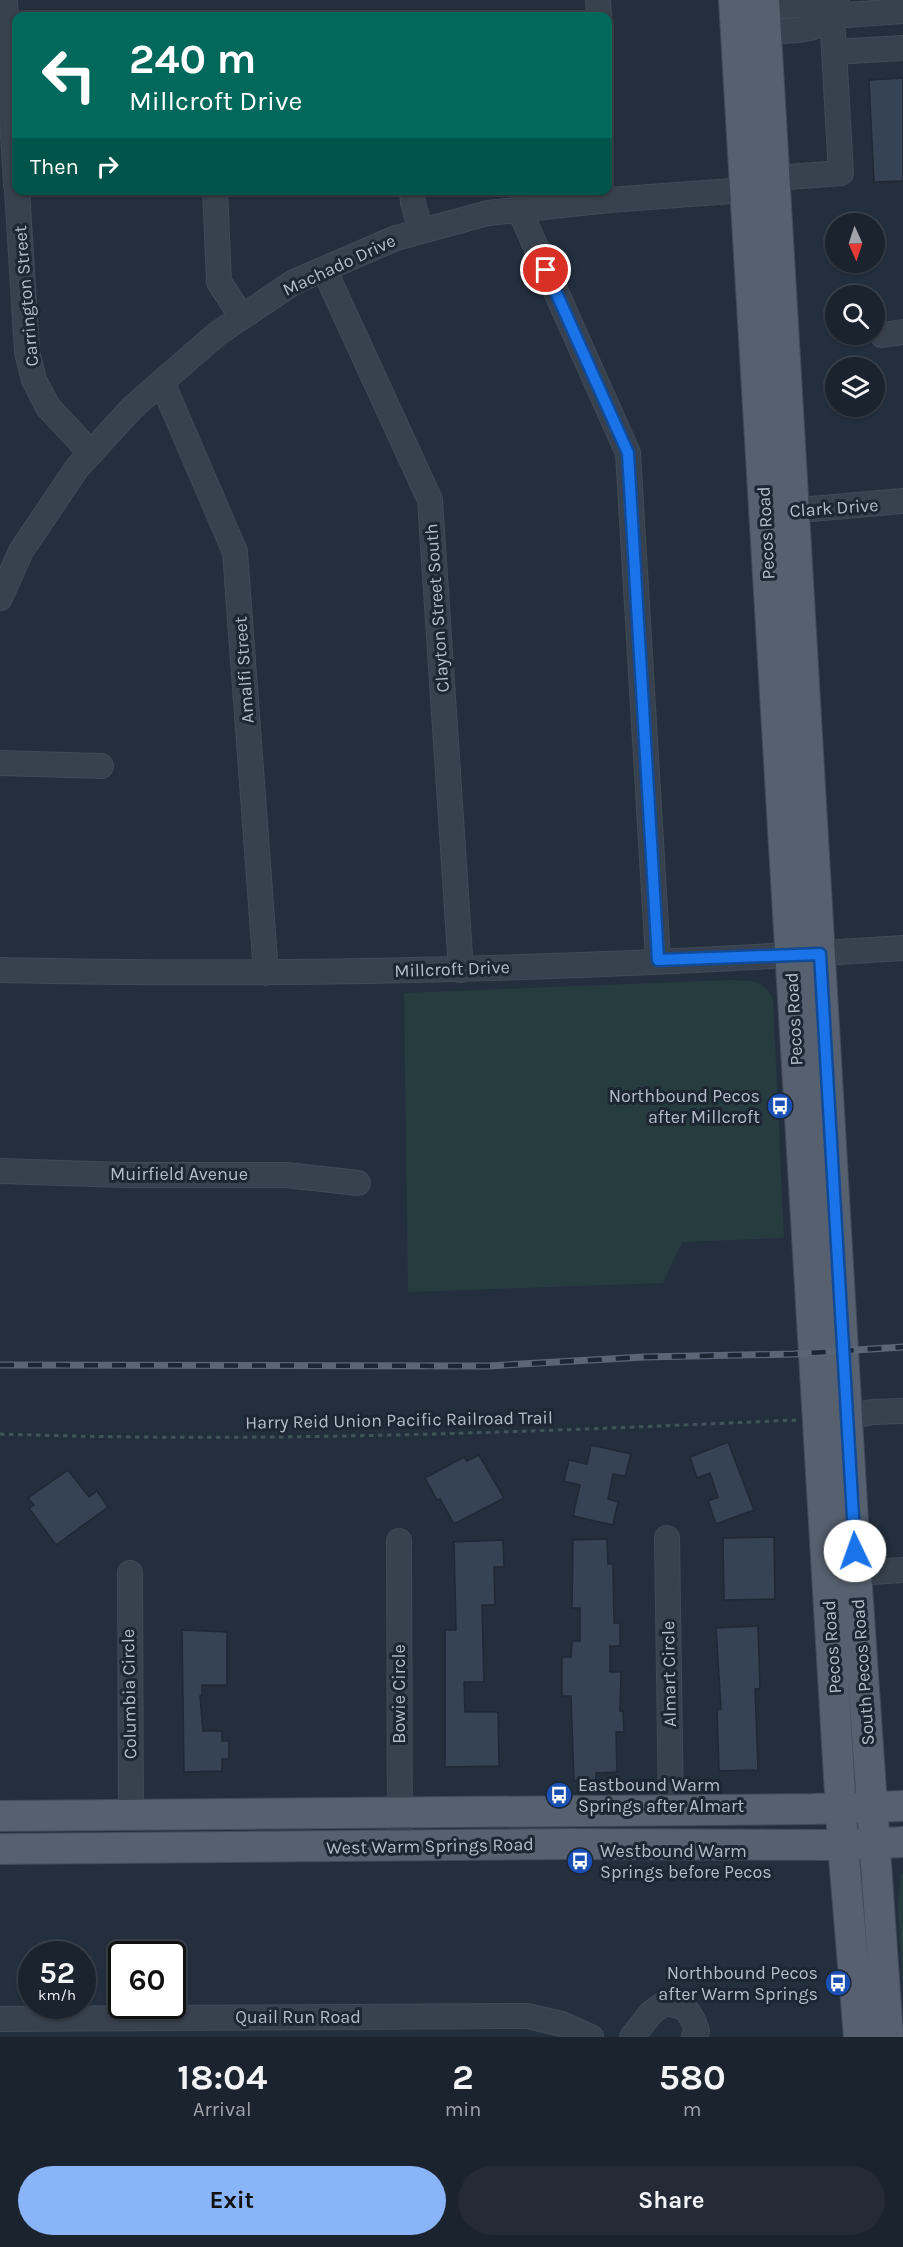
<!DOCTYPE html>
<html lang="en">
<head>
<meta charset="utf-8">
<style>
	:root { --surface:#1b232e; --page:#242b36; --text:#f1f3f6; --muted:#a0a4aa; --line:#39404a; --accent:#8ab4f8 }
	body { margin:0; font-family:Karla,sans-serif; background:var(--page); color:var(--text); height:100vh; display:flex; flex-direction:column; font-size:22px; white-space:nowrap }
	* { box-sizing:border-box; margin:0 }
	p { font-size:20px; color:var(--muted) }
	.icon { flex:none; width:33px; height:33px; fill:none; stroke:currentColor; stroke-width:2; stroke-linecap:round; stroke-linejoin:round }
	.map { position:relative; height:2037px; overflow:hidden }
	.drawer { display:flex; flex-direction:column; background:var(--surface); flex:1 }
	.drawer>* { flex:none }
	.hud { position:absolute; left:12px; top:12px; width:600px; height:183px; border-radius:12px; box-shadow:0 2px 4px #0004,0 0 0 2px var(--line); background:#00695c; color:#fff; overflow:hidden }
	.needle { width:39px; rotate:177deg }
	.buttons { position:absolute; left:825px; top:213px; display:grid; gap:12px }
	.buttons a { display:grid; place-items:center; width:60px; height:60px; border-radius:50%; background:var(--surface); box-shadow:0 2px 4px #0004,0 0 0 2px var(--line); font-size:30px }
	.speed { position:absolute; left:18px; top:1941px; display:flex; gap:12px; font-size:30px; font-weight:700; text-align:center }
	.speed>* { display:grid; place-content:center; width:78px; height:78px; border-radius:50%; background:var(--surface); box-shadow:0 2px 4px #0004,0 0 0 2px var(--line); line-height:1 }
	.speed small { font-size:15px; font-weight:400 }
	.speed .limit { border:3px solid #111; border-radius:9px; background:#fff; color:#111 }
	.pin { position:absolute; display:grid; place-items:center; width:51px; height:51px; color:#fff; margin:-26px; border:3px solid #fff; border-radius:50%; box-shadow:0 2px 6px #0007 }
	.me { position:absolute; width:66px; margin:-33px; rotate:357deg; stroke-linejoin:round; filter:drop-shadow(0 0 4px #0008) }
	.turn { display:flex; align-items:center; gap:21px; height:126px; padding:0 18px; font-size:27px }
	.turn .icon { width:78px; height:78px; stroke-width:2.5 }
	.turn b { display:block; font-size:42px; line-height:51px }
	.then { display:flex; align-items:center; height:57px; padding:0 18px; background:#0003; gap:12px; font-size:22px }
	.eta { display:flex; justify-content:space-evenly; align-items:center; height:102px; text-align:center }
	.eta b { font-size:36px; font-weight:700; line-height:42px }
	.button { display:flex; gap:12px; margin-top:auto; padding:12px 18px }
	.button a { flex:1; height:69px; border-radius:36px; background:var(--accent); color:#111; font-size:24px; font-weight:700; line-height:69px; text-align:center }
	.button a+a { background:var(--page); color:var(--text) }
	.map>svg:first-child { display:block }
</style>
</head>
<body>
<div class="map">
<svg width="903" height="2037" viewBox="0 0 903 2037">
	<rect width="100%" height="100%" fill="#242f3e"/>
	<!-- green -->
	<path fill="#263c3f" d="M731,980C752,981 762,979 773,998L784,1238L682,1242L663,1283L408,1292L404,993Z
		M903,1873V1983L898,1905L901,1875Z"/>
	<!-- building -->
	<path fill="#364354" stroke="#1f2835" stroke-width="1.5" d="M903,78V181L874,182L869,80Z
		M728,1442L754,1510L716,1524L708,1501L718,1497L710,1473L697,1478L690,1457Z
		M591,1445L631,1454L625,1476L613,1474L608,1499L618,1502L613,1525L573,1516L580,1485L564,1481L569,1460L587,1464Z
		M479,1455L504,1498L454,1524L440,1499L437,1500L425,1478L464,1457L467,1461Z
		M68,1470L89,1497L97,1491L108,1507L56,1545L29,1508L34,1505L28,1498Z
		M774,1537L775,1599L724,1600L723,1538Z
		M607,1539L608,1564H613L614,1623H620V1646H610V1672H621L620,1711H623L624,1732H616L617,1772L596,1773V1780L574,1781L571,1696H562V1657H571L572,1641H580V1608H572L573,1540Z
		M503,1540L504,1567H494L495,1605H482L484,1682H464L465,1712H498L499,1766L445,1767V1630H456L454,1542Z
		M758,1626L760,1689H755L758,1770L719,1771L717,1709H721L716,1628Z
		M182,1630L227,1632V1685H202V1696H200L203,1731H222V1741H229V1759H222V1771L184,1772Z"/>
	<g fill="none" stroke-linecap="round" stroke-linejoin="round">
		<defs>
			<path id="minor" d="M5,0L16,184
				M598,0L599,16
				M765,7L817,4L832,16L903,11
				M766,32C798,29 817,35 839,8
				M834,52L903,48
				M17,190L27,352L34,380L48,407L91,453
				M215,190L219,282L242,317
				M412,190L413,203L421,231
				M519,209L628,453L658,960
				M324,269L430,500L461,970
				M882,335L903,332
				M162,382L235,552L266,973
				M777,512L903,501
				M0,598L21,551L77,468L133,407L217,334L294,282L396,238L488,213L609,200L745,190L776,178L841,173L832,16L833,0
				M0,763L101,766
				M0,970C301,977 602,968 903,948
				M0,1171L125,1175H286L358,1183
				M848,1417L872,1412L903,1411
				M667,1538L671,1811
				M399,1541L400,1846
				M130,1573L131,1816
				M856,1573L903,1570
				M0,2019L527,2016L562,2024L591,2037
				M632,2037L651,2013L665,2003C687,2006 690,2011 697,2031L694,2037"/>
			<path id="major" d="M734,0L843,1845L859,2037
				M764,0L856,1573L888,2037
				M0,1816L813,1809L903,1806
				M0,1849L568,1844L843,1845L903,1842"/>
		</defs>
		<!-- minor casing -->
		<use href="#minor" stroke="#414a57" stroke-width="26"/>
		<!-- major casing -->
		<use href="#major" stroke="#414a57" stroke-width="32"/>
		<!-- path -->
		<path stroke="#3f5557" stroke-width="3" stroke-dasharray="4.5 4.5" stroke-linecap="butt" d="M0,1434C265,1443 531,1432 796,1420"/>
		<!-- minor -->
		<use href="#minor" stroke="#38414e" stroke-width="24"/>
		<!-- major -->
		<use href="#major" stroke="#56606e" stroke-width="30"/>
		<defs>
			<path id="rail" d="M0,1365L488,1366L644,1357L794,1354L903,1347"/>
		</defs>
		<!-- rail casing -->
		<use href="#rail" stroke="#5a6575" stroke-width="7"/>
		<!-- rail -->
		<use href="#rail" stroke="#1d2633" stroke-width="4.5" stroke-dasharray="14" stroke-linecap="butt"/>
	</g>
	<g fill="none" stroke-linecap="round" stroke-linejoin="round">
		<defs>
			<path id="route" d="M546,270L628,453L658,960L820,954L855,1551"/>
		</defs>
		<!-- route casing -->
		<use href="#route" stroke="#114b97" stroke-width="15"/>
		<!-- route -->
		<use href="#route" stroke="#1a73e8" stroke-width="10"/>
	</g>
	<!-- icons -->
	<defs>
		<symbol id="bus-disc" viewBox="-11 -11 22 22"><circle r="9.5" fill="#1a4fb4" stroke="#1d2633"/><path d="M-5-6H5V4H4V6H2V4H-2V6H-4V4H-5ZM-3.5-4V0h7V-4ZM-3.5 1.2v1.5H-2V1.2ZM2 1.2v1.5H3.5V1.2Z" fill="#fff"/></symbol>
	</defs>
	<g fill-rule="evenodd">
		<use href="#bus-disc" x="765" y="1091" width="30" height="30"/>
		<use href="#bus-disc" x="544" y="1780" width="30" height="30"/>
		<use href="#bus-disc" x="565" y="1846" width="30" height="30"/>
		<use href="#bus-disc" x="823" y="1968" width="30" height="30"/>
	</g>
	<g text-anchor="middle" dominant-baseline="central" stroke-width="6" stroke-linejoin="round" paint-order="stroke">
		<!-- street labels -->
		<g font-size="18" fill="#b4bcc9" stroke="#1d2633">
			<text transform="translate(339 265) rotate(-25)">Machado Drive</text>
			<text transform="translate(26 296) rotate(-95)">Carrington Street</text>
			<text transform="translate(834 508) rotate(-4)">Clark Drive</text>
			<text transform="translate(766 533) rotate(-93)">Pecos Road</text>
			<text transform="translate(437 608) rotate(-94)">Clayton Street South</text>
			<text transform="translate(244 670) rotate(-94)">Amalfi Street</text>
			<text transform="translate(452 969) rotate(-2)">Millcroft Drive</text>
			<text transform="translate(794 1019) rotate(-93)">Pecos Road</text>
			<text x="179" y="1174">Muirfield Avenue</text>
			<text transform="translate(399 1420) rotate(-1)">Harry Reid Union Pacific Railroad Trail</text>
			<text transform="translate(832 1647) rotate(-94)">Pecos Road</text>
			<text transform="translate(863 1672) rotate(-94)">South Pecos Road</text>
			<text transform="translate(669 1674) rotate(-91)">Almart Circle</text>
			<text transform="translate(129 1694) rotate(-91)">Columbia Circle</text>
			<text transform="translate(399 1694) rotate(-90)">Bowie Circle</text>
			<text transform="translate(430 1846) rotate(-1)">West Warm Springs Road</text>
			<text x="298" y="2017">Quail Run Road</text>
		</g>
		<!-- poi labels -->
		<g font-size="18" fill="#b4bcc9" stroke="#1d2633" text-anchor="end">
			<text x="760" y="1096">Northbound Pecos<tspan x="760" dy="21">after Millcroft</tspan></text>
			<text x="578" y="1785" text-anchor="start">Eastbound Warm<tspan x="578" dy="21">Springs after Almart</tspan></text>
			<text x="600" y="1851" text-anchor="start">Westbound Warm<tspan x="600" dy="21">Springs before Pecos</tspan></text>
			<text x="818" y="1973">Northbound Pecos<tspan x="818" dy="21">after Warm Springs</tspan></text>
		</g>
	</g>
</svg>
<div class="buttons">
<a><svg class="needle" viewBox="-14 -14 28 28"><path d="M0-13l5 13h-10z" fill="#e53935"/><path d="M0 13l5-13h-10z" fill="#a0a4aa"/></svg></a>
<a><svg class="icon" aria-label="search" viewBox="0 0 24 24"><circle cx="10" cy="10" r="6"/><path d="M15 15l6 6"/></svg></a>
<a><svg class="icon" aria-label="layers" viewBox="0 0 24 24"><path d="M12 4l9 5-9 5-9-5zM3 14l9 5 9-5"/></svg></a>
</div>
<div class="speed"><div>52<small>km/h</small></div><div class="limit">60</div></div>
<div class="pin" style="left:546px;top:270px;background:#d93025"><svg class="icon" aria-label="arrive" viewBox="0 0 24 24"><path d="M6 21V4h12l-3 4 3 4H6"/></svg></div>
<svg class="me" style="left:855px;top:1551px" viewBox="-20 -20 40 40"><circle r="19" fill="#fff"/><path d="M0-13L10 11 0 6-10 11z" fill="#1a73e8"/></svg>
<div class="hud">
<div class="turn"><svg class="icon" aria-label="left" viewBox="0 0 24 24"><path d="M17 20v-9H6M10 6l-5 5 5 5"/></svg><div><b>240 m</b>Millcroft Drive</div></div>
<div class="then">Then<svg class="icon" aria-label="right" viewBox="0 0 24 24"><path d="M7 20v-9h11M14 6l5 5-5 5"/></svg></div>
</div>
</div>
<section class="drawer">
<div class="eta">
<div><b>18:04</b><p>Arrival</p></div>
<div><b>2</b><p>min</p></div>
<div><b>580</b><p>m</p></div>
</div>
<div class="button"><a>Exit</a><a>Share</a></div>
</section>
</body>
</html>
